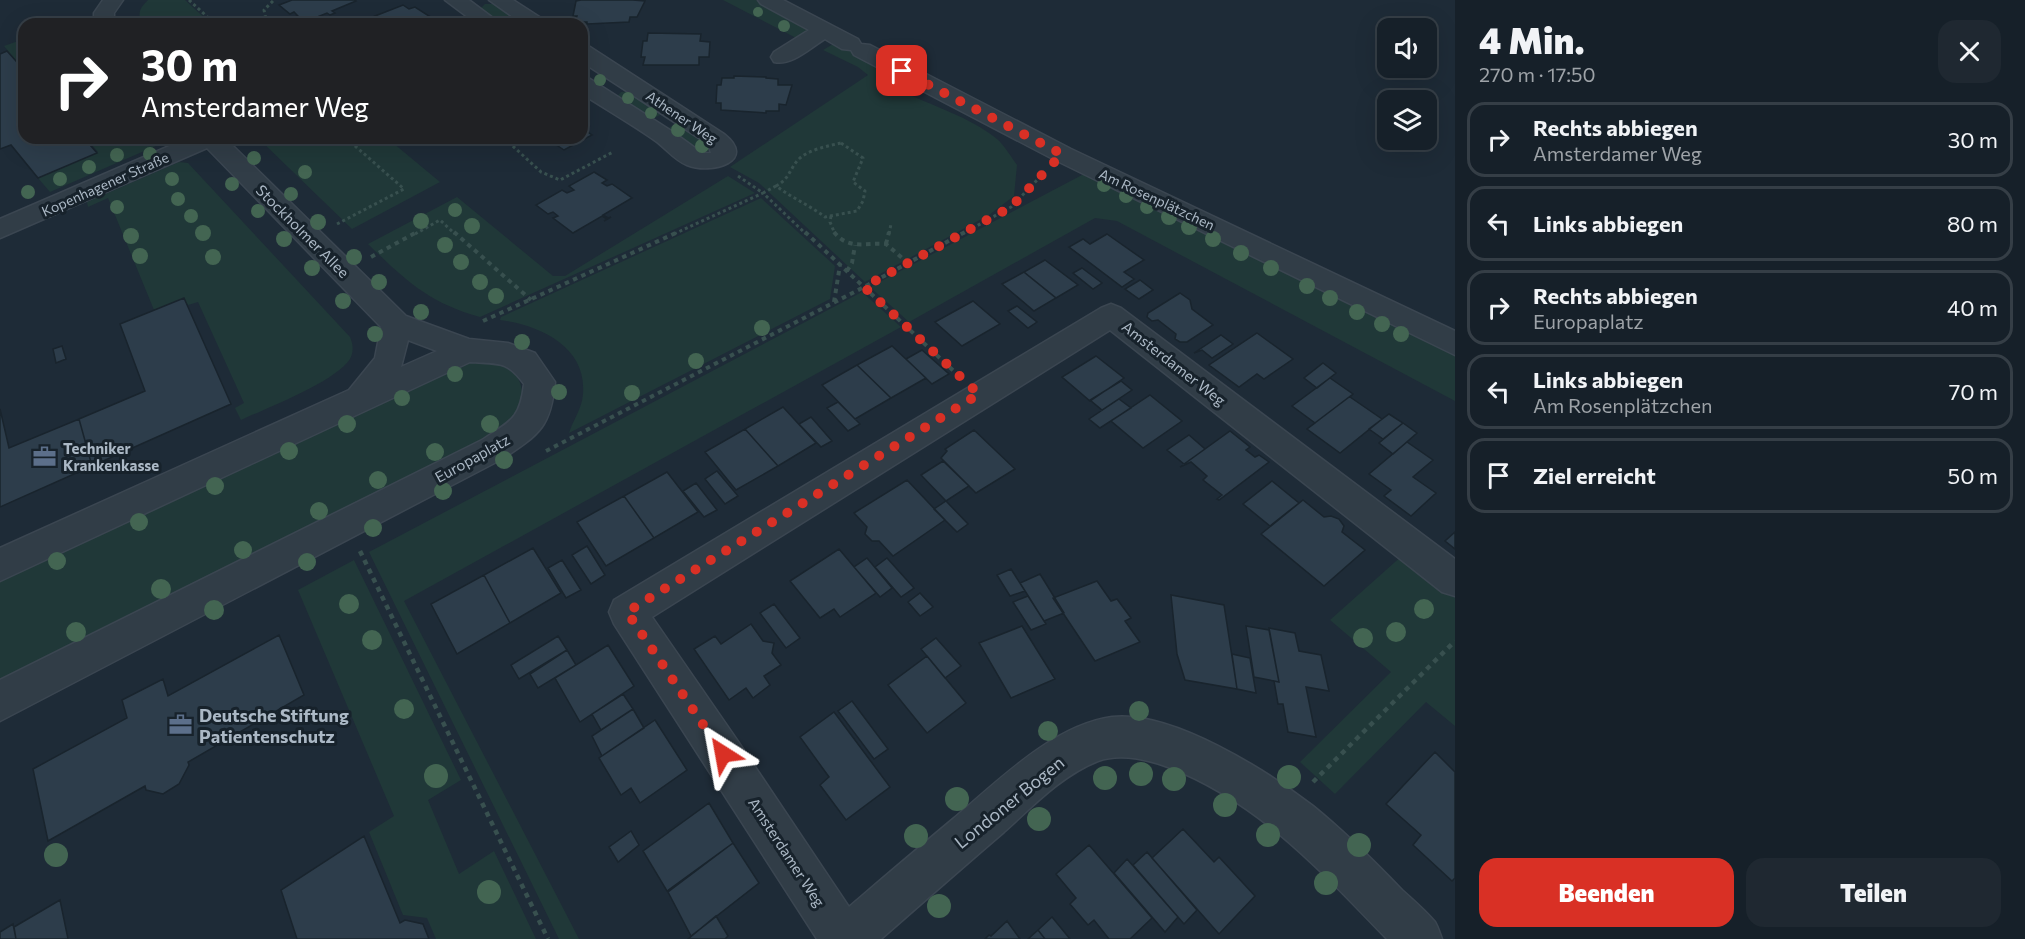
<!DOCTYPE html>
<html lang="de">
<head>
<meta charset="utf-8">
<style>
	:root { --surface:#162029; --page:#1f2831; --text:#f1f3f6; --muted:#9ea3a8; --line:#353e46; --accent:#d93025 }
	body { margin:0; font-family:Commissioner,sans-serif; background:var(--page); color:var(--text); height:100vh; display:flex; flex-direction:column; font-size:22px; white-space:nowrap }
	* { box-sizing:border-box; margin:0 }
	p { font-size:20px; color:var(--muted) }
	.icon { flex:none; width:33px; height:33px; fill:none; stroke:currentColor; stroke-width:2; stroke-linecap:round; stroke-linejoin:round }
	.map { position:relative; flex:1; overflow:hidden }
	.details { display:flex; flex-direction:column; background:var(--surface); width:570px }
	.details>* { flex:none }
	.top-card { position:absolute; left:18px; top:18px; width:570px; height:126px; border-radius:18px; box-shadow:0 6px 24px #0002,0 0 0 2px var(--line); background:#202124; color:#fff; overflow:hidden }
	.tools { position:absolute; left:1377px; top:18px; display:grid; gap:12px }
	.tools a { display:grid; place-items:center; width:60px; height:60px; border-radius:12px; background:var(--surface); box-shadow:0 6px 24px #0002,0 0 0 2px var(--line); font-size:30px }
	.pin { position:absolute; display:grid; place-items:center; width:51px; height:51px; color:#fff; margin:-26px; border-radius:12px; box-shadow:0 3px 9px #0006 }
	.me { position:absolute; width:66px; margin:-33px; rotate:326deg; stroke-linejoin:round; filter:drop-shadow(0 0 4px #0008) }
	.turn { display:flex; align-items:center; gap:21px; height:126px; padding:0 24px; font-size:27px }
	.turn .icon { width:78px; height:78px; stroke-width:2.5 }
	.turn b { display:block; font-size:42px; line-height:51px }
	.round { display:grid; place-items:center; flex:none; width:63px; height:63px; border-radius:18px; background:var(--page) }
	.overview { display:flex; align-items:center; justify-content:space-between; height:102px; padding:0 24px }
	h1 { font-size:36px; font-weight:800; line-height:45px }
	.action { display:flex; gap:12px; margin-top:auto; padding:12px 24px }
	.action a { flex:1; height:69px; border-radius:18px; background:var(--accent); color:#fff; font-size:24px; font-weight:800; line-height:69px; text-align:center }
	.action a+a { background:var(--page); color:var(--text) }
	ul { padding:0; list-style:none }
	li { display:flex; align-items:center; gap:18px; height:75px; margin:0 12px 9px; padding:0 12px; border:3px solid var(--line); border-radius:18px }
	li div { flex:1 }
	li b { display:block; font-size:22px }
	li em { font-style:normal }
	main { display:flex; flex:1; min-height:0 }
	.map>svg:first-child { display:block }
</style>
</head>
<body>
<main>
<div class="map">
<svg width="1455" height="939" viewBox="0 0 1455 939">
	<rect width="100%" height="100%" fill="#1e2b37"/>
	<!-- green -->
	<path fill="#203838" d="M148,0H185L211,24H142C137,13 140,8 148,0Z
		M723,0H756L812,28L798,39Z
		M485,4H493L521,21L502,24L480,9Z
		M24,39V70L4,46Z
		M835,43L910,81L900,90C931,106 969,116 997,139C1005,146 1011,157 1017,165L1014,196L989,215L865,282L759,183L730,167L868,75L858,67L823,50Z
		M630,91L664,113L650,120L617,97L621,92Z
		M679,122L712,143L711,151H698L665,130Z
		M86,138H163L158,145L50,192L38,178L98,152Z
		M258,138H387L440,182L352,229Z
		M179,162L188,163L350,337C353,344 354,351 350,359C335,382 267,408 241,420L235,408L244,403L198,302L188,305L184,298L154,310L108,198L88,207L87,202Z
		M1092,172L1455,351V401L1117,221L1095,218L909,322L870,287L1082,175Z
		M728,176L755,193L480,317C429,303 405,280 368,244L457,197L553,276H565Z
		M761,198L835,266L830,299L569,433C573,420 582,409 583,394C587,346 539,325 500,320L501,317Z
		M862,292L901,327L404,601L579,939H559L369,552Z
		M472,360C481,361 491,362 500,364C520,370 527,392 519,410C516,418 507,425 501,432L0,685V573Z
		M1404,554L1455,593V726L1426,702L1335,794L1300,762L1391,672L1330,620Z
		M354,560L461,780L428,800L459,874L494,851L536,939H436L427,918L403,915L369,832L394,816L298,590Z"/>
	<!-- building -->
	<path fill="#2d3d4b" stroke="#19242d" stroke-width="1.5" d="M292,0H355L356,1L332,11L335,13L330,15L327,13L302,23L294,17L298,16L294,12L290,14L279,5Z
		M581,0H633L645,1L637,17H630L629,22L587,24V22H575L577,16H573L576,1Z
		M403,5L409,9L415,7L429,16L426,18L440,24H387L375,16Z
		M648,33L701,34L700,41L710,42L709,57H699V65H643L645,57H641L643,41H647Z
		M7,51L24,70V138H84L97,153L38,178L11,145L0,149V54Z
		M734,76L766,77V78L778,79V85H792L786,105L779,104V111H766V113L721,110V103H716L717,85H721L722,78H734Z
		M582,121L589,126L583,129L592,135L564,150L546,138H582Z
		M594,172L607,180L602,183L607,186L612,184L632,198L603,215L608,218L611,217L604,221L607,219L602,216L573,233L553,218L558,216L553,212L548,214L536,205L562,190L567,193L574,190L569,186Z
		M1107,234L1144,260L1124,272L1134,279L1122,287L1069,247L1083,239L1090,244Z
		M1045,260L1078,285L1056,298L1024,272Z
		M1082,268L1102,283L1093,289L1073,273Z
		M1024,272L1056,298L1034,311L1002,284Z
		M1140,280L1153,290L1139,299L1125,289Z
		M1180,293L1190,300L1192,309L1213,325L1187,342H1180L1175,339L1176,334L1158,320L1152,321L1147,317L1148,313Z
		M184,298L231,404L92,466L79,419L145,391L120,324Z
		M973,301L1000,324L962,346L935,322Z
		M1017,306L1037,322L1028,328L1008,311Z
		M1257,333L1293,359L1264,379L1257,374L1239,387L1209,365Z
		M1221,335L1233,344L1212,358L1202,350L1194,353Z
		M62,346L66,359L56,363L53,349Z
		M892,346L926,378L891,398L857,365Z
		M922,350L949,374L932,384L906,359Z
		M1096,356L1124,378L1090,401L1062,377Z
		M1323,363L1336,373L1317,388L1304,378Z
		M857,365L891,398L855,419L822,385Z
		M1330,378L1353,394L1307,429L1315,423L1292,406Z
		M1121,381L1132,390L1102,410L1090,400Z
		M1353,394L1350,397L1382,419L1340,453L1307,429Z
		M1150,395L1182,421L1143,448L1111,421Z
		M1119,399L1131,408L1100,428L1089,419Z
		M838,402L860,424L848,431L827,408Z
		M783,407L816,443L778,466L745,429Z
		M0,409L9,448L79,419L92,466L0,507Z
		M1389,414L1403,423L1383,439L1369,429Z
		M811,417L832,441L821,447L799,424Z
		M1403,423L1417,433L1393,454L1379,443Z
		M745,429L778,466L736,490L705,452Z
		M974,430L1015,469L976,493L941,458L947,451L945,449Z
		M1230,431L1250,447L1246,450L1255,457L1259,455L1269,462L1219,500L1217,499L1222,495L1203,480L1207,476L1191,462L1180,467Z
		M1189,435L1205,449L1184,464L1167,450Z
		M1407,442L1433,460L1413,477L1436,493L1411,516L1384,496L1391,490L1369,474Z
		M943,461L969,486L946,501L921,475Z
		M717,471L738,496L725,504L705,479Z
		M667,472L698,512L654,538L624,496Z
		M907,480L945,520L893,556L879,541H872L865,534L867,527L854,513Z
		M1272,481L1299,503L1270,526L1243,504Z
		M696,483L717,510L704,517L683,491Z
		M624,496L654,538L606,566L577,522Z
		M1303,500L1324,517L1331,516L1339,519L1344,526L1342,532L1365,550L1324,586L1261,534Z
		M946,501L968,524L957,532L934,509Z
		M1455,532V549L1445,541Z
		M587,546L605,575L591,584L572,555Z
		M533,548L561,593L510,623L484,575Z
		M839,549L876,593L840,617L834,609L820,618L790,581Z
		M867,558L892,588L880,597L854,567Z
		M887,558L914,588L901,597L875,567Z
		M562,560L581,590L566,598L548,568Z
		M1011,569L1025,591L1010,596L997,575Z
		M1040,574L1064,613L1044,621L1020,583Z
		M484,575L510,623L457,654L431,604Z
		M1097,581L1111,601L1117,599L1131,618L1125,621L1140,642L1095,661L1053,598Z
		M920,593L933,607L920,616L908,602Z
		M1171,595L1224,605L1237,689L1185,680L1177,654Z
		M1028,596L1046,624L1031,630L1013,602Z
		M774,604L800,638L786,648L760,613Z
		M751,624L763,641L774,643L772,653L781,665L764,676L770,685L753,698L746,688L729,700L694,649L715,636L721,644Z
		M1022,626L1055,679L1011,698L979,643Z
		M1246,626L1269,630L1279,682L1254,677Z
		M1269,628L1295,633L1299,651L1321,655L1329,691L1306,687L1316,737L1288,732L1283,704H1278L1274,681L1279,682Z
		M279,635L304,695L188,762L189,765L179,784L163,794L146,790L145,786L48,841L33,769L127,718L122,700L163,679L168,696Z
		M558,636L567,650L519,679L511,665Z
		M936,638L961,666L945,678L921,649Z
		M608,645L634,686L580,722L555,678Z
		M567,650L576,665L538,688L530,674Z
		M1232,654L1250,658L1256,693L1237,689Z
		M927,656L966,703L927,733L888,685Z
		M623,694L633,709L601,730L592,714Z
		M852,701L888,749L874,759L838,711Z
		M633,709L644,728L602,756L592,736Z
		M834,712L890,787L846,820L820,785L829,777L800,737Z
		M655,720L687,770L640,803L631,788L621,795L599,758Z
		M1435,752L1455,772V878L1452,881L1413,845L1421,835L1386,804Z
		M709,803L733,843L667,891L643,851Z
		M1183,829L1214,862L1219,857L1255,896L1219,934L1152,858Z
		M631,831L639,845L618,862L609,847Z
		M364,836L400,923L405,920L423,924L429,939H297L281,890Z
		M733,843L759,883L691,936L668,892Z
		M1089,845L1152,918L1130,939H1109L1094,920L1088,925L1070,904L1076,898L1056,874Z
		M1147,852L1197,910L1184,924L1133,865Z
		M1127,859L1178,917L1165,932L1114,873Z
		M60,900L68,939H16L14,927Z
		M716,916L728,936L725,939H688Z
		M1052,917L1070,939H1045L1038,930Z
		M1007,921L1020,939H985L989,935L991,936Z
		M13,924L16,939H0V932Z
		M1038,930L1045,939H1028Z"/>
	<g fill="none" stroke-linecap="round" stroke-linejoin="round">
		<defs>
			<path id="minor" d="M103,0H123L114,13V24H94V13Z
				M445,0H469L501,24H477Z
				M489,0H513L544,20L547,24H523Z
				M758,0H783L858,39L861,44L870,45L1071,149L1455,331V355L1053,159L854,55L851,50L842,49L825,39C810,48 792,66 774,62L771,57L774,52L809,30L761,4Z
				M582,45L590,47L724,134C758,161 712,175 687,165C676,161 666,149 657,142C633,125 607,110 582,94V77L590,79L673,132L702,153H711L708,144L582,62Z
				M188,138H225L406,316L469,339L508,343L535,353L555,382C551,426 540,434 504,458L0,721V680L482,440C510,421 520,420 524,384C507,360 498,364 470,362L0,581V548L349,390L375,358L381,327L207,148L0,238V219ZM408,340L437,351L401,367Z
				M1111,304L1121,308L1455,559V596L1442,592L1110,330L652,617L737,740L849,907C883,878 918,848 953,819C997,782 1053,725 1112,717C1172,710 1267,771 1313,806C1345,832 1374,861 1402,890C1413,900 1426,911 1435,922C1438,927 1440,934 1442,939H1387C1322,872 1258,801 1168,767C1146,759 1120,753 1098,761C1062,775 1032,807 1004,832C963,867 922,903 881,939H817L614,624L609,612L614,600L1101,308Z"/>
		</defs>
		<!-- minor casing -->
		<use href="#minor" stroke="#3b4651" stroke-width="3"/>
		<!-- path-far2 -->
		<path stroke="#38504f" stroke-width="3" stroke-dasharray="3 3" stroke-linecap="butt" d="M189,0L215,24
			M267,24L264,10L274,0
			M504,138L541,172L560,180L613,152
			M841,143L863,158L853,182L865,191L863,201L857,211L825,217C809,205 792,198 776,186C790,179 790,167 800,158C811,149 828,146 841,143Z
			M738,176L763,193L776,186
			M831,216L830,222L835,234
			M337,224L404,189L346,138
			M415,234L440,220L455,234
			M674,234L763,193L806,234
			M889,234L891,224
			M962,234L1011,207L1043,174"/>
		<!-- path-far1 -->
		<path stroke="#38504f" stroke-width="4" stroke-dasharray="4.5 4.5" stroke-linecap="butt" d="M454,232L531,300
			M805,232L958,375
			M834,232C849,251 866,242 886,244L908,263
			M886,244L889,232
			M371,257L417,232
			M847,271L852,263L855,245
			M834,302L840,265
			M483,321L678,232
			M546,451L864,287L965,232"/>
		<!-- path -->
		<path stroke="#38504f" stroke-width="4.5" stroke-dasharray="5 5" stroke-linecap="butt" d="M360,551L548,939
			M1313,782L1455,641"/>
		<!-- minor -->
		<use href="#minor" fill="#313d47" fill-rule="evenodd"/>
	</g>
	<!-- trees -->
	<g fill="#436552">
		<circle cx="758" cy="12" r="5"/>
		<circle cx="784" cy="26" r="6"/>
		<circle cx="600" cy="80" r="6"/>
		<circle cx="628" cy="98" r="6"/>
		<circle cx="651" cy="113" r="6"/>
		<circle cx="678" cy="130" r="7"/>
		<circle cx="702" cy="146" r="7"/>
		<circle cx="150" cy="154" r="7"/>
		<circle cx="117" cy="155" r="7"/>
		<circle cx="254" cy="158" r="7"/>
		<circle cx="89" cy="167" r="7"/>
		<circle cx="305" cy="172" r="7"/>
		<circle cx="60" cy="179" r="7"/>
		<circle cx="172" cy="179" r="7"/>
		<circle cx="232" cy="184" r="7"/>
		<circle cx="1104" cy="185" r="7"/>
		<circle cx="28" cy="192" r="7"/>
		<circle cx="291" cy="194" r="7"/>
		<circle cx="1126" cy="196" r="7"/>
		<circle cx="178" cy="199" r="7"/>
		<circle cx="117" cy="207" r="7"/>
		<circle cx="1147" cy="207" r="7"/>
		<circle cx="455" cy="210" r="7"/>
		<circle cx="258" cy="211" r="7"/>
		<circle cx="191" cy="216" r="7"/>
		<circle cx="1169" cy="217" r="8"/>
		<circle cx="421" cy="221" r="8"/>
		<circle cx="318" cy="222" r="8"/>
		<circle cx="472" cy="226" r="8"/>
		<circle cx="1189" cy="227" r="8"/>
		<circle cx="203" cy="233" r="8"/>
		<circle cx="131" cy="236" r="8"/>
		<circle cx="284" cy="239" r="8"/>
		<circle cx="1213" cy="239" r="8"/>
		<circle cx="445" cy="245" r="8"/>
		<circle cx="1241" cy="253" r="8"/>
		<circle cx="140" cy="256" r="8"/>
		<circle cx="213" cy="257" r="8"/>
		<circle cx="354" cy="257" r="8"/>
		<circle cx="461" cy="262" r="8"/>
		<circle cx="312" cy="268" r="8"/>
		<circle cx="1271" cy="268" r="8"/>
		<circle cx="379" cy="282" r="8"/>
		<circle cx="480" cy="282" r="8"/>
		<circle cx="1307" cy="286" r="8"/>
		<circle cx="496" cy="296" r="8"/>
		<circle cx="1330" cy="298" r="8"/>
		<circle cx="343" cy="301" r="8"/>
		<circle cx="421" cy="312" r="8"/>
		<circle cx="1357" cy="312" r="8"/>
		<circle cx="1382" cy="324" r="8"/>
		<circle cx="762" cy="328" r="8"/>
		<circle cx="375" cy="334" r="8"/>
		<circle cx="1401" cy="334" r="8"/>
		<circle cx="522" cy="342" r="8"/>
		<circle cx="696" cy="361" r="8"/>
		<circle cx="455" cy="374" r="8"/>
		<circle cx="559" cy="392" r="8"/>
		<circle cx="632" cy="393" r="8"/>
		<circle cx="402" cy="398" r="8"/>
		<circle cx="347" cy="424" r="9"/>
		<circle cx="490" cy="424" r="9"/>
		<circle cx="289" cy="451" r="9"/>
		<circle cx="435" cy="452" r="9"/>
		<circle cx="504" cy="460" r="9"/>
		<circle cx="378" cy="480" r="9"/>
		<circle cx="215" cy="486" r="9"/>
		<circle cx="443" cy="491" r="9"/>
		<circle cx="319" cy="511" r="9"/>
		<circle cx="139" cy="522" r="9"/>
		<circle cx="373" cy="528" r="9"/>
		<circle cx="243" cy="550" r="9"/>
		<circle cx="57" cy="561" r="9"/>
		<circle cx="307" cy="562" r="9"/>
		<circle cx="161" cy="589" r="10"/>
		<circle cx="349" cy="604" r="10"/>
		<circle cx="1424" cy="609" r="10"/>
		<circle cx="214" cy="610" r="10"/>
		<circle cx="76" cy="632" r="10"/>
		<circle cx="1396" cy="632" r="10"/>
		<circle cx="1363" cy="638" r="10"/>
		<circle cx="372" cy="640" r="10"/>
		<circle cx="404" cy="709" r="10"/>
		<circle cx="1139" cy="711" r="10"/>
		<circle cx="1048" cy="731" r="10"/>
		<circle cx="1141" cy="774" r="12"/>
		<circle cx="436" cy="776" r="12"/>
		<circle cx="1289" cy="777" r="12"/>
		<circle cx="1105" cy="778" r="12"/>
		<circle cx="1174" cy="779" r="12"/>
		<circle cx="957" cy="799" r="12"/>
		<circle cx="1225" cy="805" r="12"/>
		<circle cx="1039" cy="819" r="12"/>
		<circle cx="1268" cy="835" r="12"/>
		<circle cx="916" cy="836" r="12"/>
		<circle cx="1359" cy="845" r="12"/>
		<circle cx="56" cy="855" r="12"/>
		<circle cx="1326" cy="883" r="12"/>
		<circle cx="489" cy="892" r="12"/>
		<circle cx="939" cy="906" r="12"/>
	</g>
	<g fill="none" stroke-linecap="round" stroke-linejoin="round">
		<!-- route -->
		<path stroke="#d93025" stroke-width="10" stroke-dasharray="0 18" d="M723,754L627,612L979,394L864,287L1011,207L1062,154L902,71"/>
	</g>
	<!-- icons -->
	<defs>
		<symbol id="office-bare" viewBox="-9 -9 18 18"><path d="M-6-3h4V-5.5h4V-3h4V5H-6ZM-1-4.5V-3h2v-1.5ZM-6 0V1H6V0Z" fill="#5c6f8a" stroke="#17222b" stroke-width="2.5" paint-order="stroke"/></symbol>
	</defs>
	<g fill-rule="evenodd">
		<use href="#office-bare" x="28" y="440" width="33" height="33"/>
		<use href="#office-bare" x="164" y="708" width="33" height="33"/>
	</g>
	<g text-anchor="middle" dominant-baseline="central" stroke-width="6" stroke-linejoin="round" paint-order="stroke">
		<!-- far-street labels -->
		<g font-size="14" fill="#abb8c5" stroke="#17222b">
			<text transform="translate(682 117) rotate(34)">Athener Weg</text>
			<text transform="translate(105 184) rotate(-24)">Kopenhagener Straße</text>
			<text transform="translate(1157 199) rotate(25)">Am Rosenplätzchen</text>
		</g>
		<!-- street labels -->
		<g font-size="15" fill="#abb8c5" stroke="#17222b">
			<text transform="translate(303 231) rotate(45)">Stockholmer Allee</text>
			<text transform="translate(1174 363) rotate(38)">Amsterdamer Weg</text>
			<text transform="translate(472 458) rotate(-29)">Europaplatz</text>
			<text transform="translate(787 852) rotate(57)">Amsterdamer Weg</text>
		</g>
		<!-- poi labels -->
		<g font-size="15" font-weight="bold" fill="#abb8c5" stroke="#17222b" text-anchor="start">
			<text x="63" y="448">Techniker<tspan x="63" dy="17">Krankenkasse</tspan></text>
		</g>
		<!-- near-poi labels -->
		<g font-size="18" font-weight="bold" fill="#abb8c5" stroke="#17222b" text-anchor="start">
			<text x="199" y="715">Deutsche Stiftung<tspan x="199" dy="21">Patientenschutz</tspan></text>
		</g>
		<!-- near-street labels -->
		<g font-size="18" fill="#abb8c5" stroke="#17222b">
			<text transform="translate(1009 802) rotate(-39)">Londoner Bogen</text>
		</g>
	</g>
</svg>
<div class="tools">
<a><svg class="icon" aria-label="sound" viewBox="0 0 24 24"><path d="M4 9h4l5-4v14l-5-4H4zM17 9q2 3 0 6"/></svg></a>
<a><svg class="icon" aria-label="layers" viewBox="0 0 24 24"><path d="M12 4l9 5-9 5-9-5zM3 14l9 5 9-5"/></svg></a>
</div>
<div class="pin" style="left:902px;top:71px;background:#d93025"><svg class="icon" aria-label="arrive" viewBox="0 0 24 24"><path d="M6 21V4h12l-3 4 3 4H6"/></svg></div>
<svg class="me" style="left:723px;top:754px" viewBox="-20 -20 40 40"><path d="M0-17L14 15 0 8-14 15z" fill="#d93025" stroke="#fff" stroke-width="4"/></svg>
<div class="top-card">
<div class="turn"><svg class="icon" aria-label="right" viewBox="0 0 24 24"><path d="M7 20v-9h11M14 6l5 5-5 5"/></svg><div><b>30 m</b>Amsterdamer Weg</div></div>
</div>
</div>
<section class="details">
<div class="overview"><div><h1>4 Min.</h1><p>270 m · 17:50</p></div><a class="round"><svg class="icon" aria-label="close" viewBox="0 0 24 24"><path d="M6 6l12 12M18 6L6 18"/></svg></a></div>
<ul>
<li><svg class="icon" aria-label="right" viewBox="0 0 24 24"><path d="M7 20v-9h11M14 6l5 5-5 5"/></svg><div><b>Rechts abbiegen</b><p>Amsterdamer Weg</p></div><em>30 m</em></li>
<li><svg class="icon" aria-label="left" viewBox="0 0 24 24"><path d="M17 20v-9H6M10 6l-5 5 5 5"/></svg><div><b>Links abbiegen</b></div><em>80 m</em></li>
<li><svg class="icon" aria-label="right" viewBox="0 0 24 24"><path d="M7 20v-9h11M14 6l5 5-5 5"/></svg><div><b>Rechts abbiegen</b><p>Europaplatz</p></div><em>40 m</em></li>
<li><svg class="icon" aria-label="left" viewBox="0 0 24 24"><path d="M17 20v-9H6M10 6l-5 5 5 5"/></svg><div><b>Links abbiegen</b><p>Am Rosenplätzchen</p></div><em>70 m</em></li>
<li><svg class="icon" aria-label="arrive" viewBox="0 0 24 24"><path d="M6 21V4h12l-3 4 3 4H6"/></svg><div><b>Ziel erreicht</b></div><em>50 m</em></li>
</ul>
<div class="action"><a>Beenden</a><a>Teilen</a></div>
</section>
</main>
</body>
</html>
